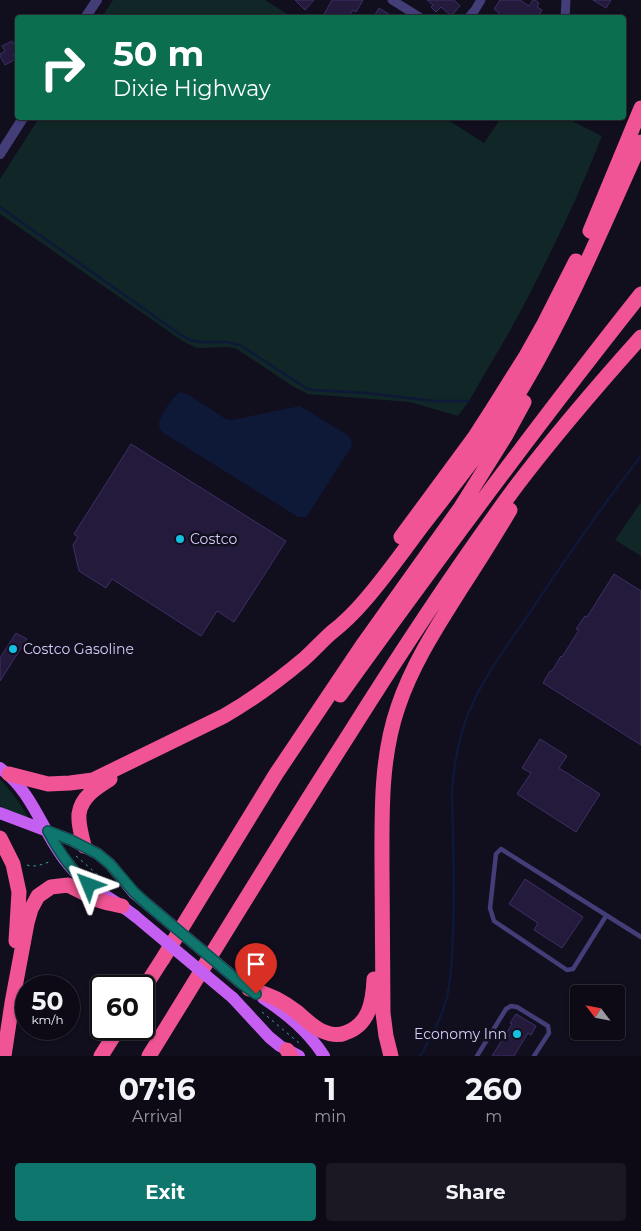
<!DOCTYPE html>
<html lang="en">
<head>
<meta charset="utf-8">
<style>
	:root { --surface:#0d0a16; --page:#1b1823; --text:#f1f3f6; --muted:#9a9aa1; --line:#2d2b35; --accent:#0f766e }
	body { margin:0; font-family:Montserrat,sans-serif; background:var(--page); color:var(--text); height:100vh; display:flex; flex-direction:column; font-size:19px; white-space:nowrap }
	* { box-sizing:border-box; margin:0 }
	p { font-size:16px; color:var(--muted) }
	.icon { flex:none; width:28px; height:28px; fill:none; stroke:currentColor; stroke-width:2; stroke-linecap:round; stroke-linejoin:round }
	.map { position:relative; height:1056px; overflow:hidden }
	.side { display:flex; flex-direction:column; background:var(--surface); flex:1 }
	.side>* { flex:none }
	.hud { position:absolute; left:15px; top:15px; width:611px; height:105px; border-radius:5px; box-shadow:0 1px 4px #0004,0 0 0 1px var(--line); background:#0b6e4f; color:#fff; overflow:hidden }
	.needle { width:32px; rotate:302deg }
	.controls { position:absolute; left:570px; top:985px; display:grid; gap:10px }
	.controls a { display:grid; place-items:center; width:55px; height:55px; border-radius:5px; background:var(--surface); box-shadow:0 1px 4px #0004,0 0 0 1px var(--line); font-size:25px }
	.speed { position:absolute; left:15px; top:975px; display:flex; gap:10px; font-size:25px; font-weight:700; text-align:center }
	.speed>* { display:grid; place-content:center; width:65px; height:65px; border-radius:50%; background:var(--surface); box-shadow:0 1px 4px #0004,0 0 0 1px var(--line); line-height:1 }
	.speed small { font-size:12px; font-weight:400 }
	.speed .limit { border:2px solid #111; border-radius:8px; background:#fff; color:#111 }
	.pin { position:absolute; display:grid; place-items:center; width:42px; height:42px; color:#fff; margin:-51px -21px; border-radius:50% 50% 50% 0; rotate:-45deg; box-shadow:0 0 5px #0007 }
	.pin .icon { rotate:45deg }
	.me { position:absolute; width:55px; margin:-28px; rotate:314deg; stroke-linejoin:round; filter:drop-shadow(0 0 4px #0008) }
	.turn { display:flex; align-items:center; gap:18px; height:105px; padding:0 15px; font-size:22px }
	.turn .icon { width:65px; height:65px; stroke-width:2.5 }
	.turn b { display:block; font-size:35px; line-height:42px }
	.eta { display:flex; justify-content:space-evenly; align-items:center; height:85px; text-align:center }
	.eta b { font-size:30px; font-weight:700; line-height:35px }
	.action { display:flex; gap:10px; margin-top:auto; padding:10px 15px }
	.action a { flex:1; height:58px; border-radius:5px; background:var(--accent); color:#fff; font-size:20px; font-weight:700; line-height:58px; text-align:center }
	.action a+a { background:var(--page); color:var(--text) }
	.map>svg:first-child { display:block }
</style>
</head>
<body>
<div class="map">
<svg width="641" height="1056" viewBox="0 0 641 1056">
	<rect width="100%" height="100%" fill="#110e1d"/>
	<!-- green -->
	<path fill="#112626" d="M113,0H265L292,17H102Z
		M39,118H445L484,143L501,118H566L602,136C581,190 556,243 529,295C511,331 489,366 469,401L458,416L410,402L308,394L294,387L237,349L228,347L197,348L184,342L0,214V179Z
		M641,502V556L615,540Z
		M0,779C12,792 21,804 29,819L12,813L0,806Z"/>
	<!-- water -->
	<path fill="#0d1937" d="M180,392L189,395L226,419L231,420L300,406L346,434C351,438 353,441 351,447L310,512L306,517H298L165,434C162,432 159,429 159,424C159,417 174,395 180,392Z"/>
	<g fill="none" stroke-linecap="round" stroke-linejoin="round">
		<!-- stream -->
		<path stroke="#0d1937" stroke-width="2.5" d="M0,207L181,335L190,340L200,342H226L240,345L306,388L313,390L367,393L433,401H469
			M420,1056C431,1038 442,1018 447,997C452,976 452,955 453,933C455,886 453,838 452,791C454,762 459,734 471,707C486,673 510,642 531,611C566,558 602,506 641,456"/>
	</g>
	<!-- building -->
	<path fill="#241b3c" stroke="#3e2f66" d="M295,0H314L305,10Z
		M332,0H363L356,12L353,10L348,18H322Z
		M427,0H454L460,6L451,16L441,7L436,12L431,7L433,5Z
		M500,0H520L529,6L533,0H535L539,3L537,7L542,10L537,18H513L507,14L505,18H496L499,13L494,9Z
		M593,0H611L606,8Z
		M379,8L395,18H373Z
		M12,41L18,51V53L13,55L16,59L5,65L0,56V54L5,51L2,46Z
		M131,444L286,541L234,622L217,611L201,636L112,579L106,588L79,571L73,545L78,537L74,534Z
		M614,574L641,591V745L543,683L550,671H552L561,656L562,657L579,630L576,629L585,616L587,617Z
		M16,633L27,639L0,681V658Z
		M540,739L567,756L559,768L600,794L576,832L517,794L531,773L522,768Z
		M525,879L583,917L562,948L534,930L538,923L509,904Z
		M516,1014L536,1026L531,1035L528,1033L514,1056H492L512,1024L510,1023Z"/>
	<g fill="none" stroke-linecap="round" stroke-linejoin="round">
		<!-- path -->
		<path stroke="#38a4a5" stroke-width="1" stroke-dasharray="2.5 4" stroke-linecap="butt" d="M76,856L111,886
			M27,865C35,868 43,864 52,861
			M262,1012L299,1043"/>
		<!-- service -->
		<path stroke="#433d78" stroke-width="4.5" d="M606,916L573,969L567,970L494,921L490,908L496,854L501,849L641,937
			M477,1056L506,1009L511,1006L517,1007L548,1026L549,1033L534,1056"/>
		<!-- minor -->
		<path stroke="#433d78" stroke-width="9" d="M392,0L421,18
			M468,18L475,10L481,0
			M565,18L566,0"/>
		<!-- tertiary -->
		<path stroke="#433d78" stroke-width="10" d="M85,18L97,0
			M0,154L23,118"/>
		<!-- primary -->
		<path stroke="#c45ff1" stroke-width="12" d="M0,768C35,794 42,833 68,864C86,887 113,898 135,916
			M0,813L71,840L98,854L110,864L134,893L147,904
			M233,998L269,1037L280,1046L299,1056
			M263,998C287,1014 308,1031 324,1056"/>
		<!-- motorway -->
		<path stroke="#f05494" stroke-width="15" d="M590,231L641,108
			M401,537L474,438L492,410L526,356L544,324L576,261
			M340,695C438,559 537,425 641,294
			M9,774L48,784L70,783L93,780L224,716C252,700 279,680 304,659C313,651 322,641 331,633C344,623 355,612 366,599C385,577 402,553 419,530C455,483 493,437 523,386C569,308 604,224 641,142
			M0,838L13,864L19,892L16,941
			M84,846C82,836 78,825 79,814C81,797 97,787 110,779
			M162,960L276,774L364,643L461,507L506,435L524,402
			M144,988L167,952
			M249,989C267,993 283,1001 297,1012C305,1019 313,1027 322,1031C329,1034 338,1036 345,1033C369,1025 373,1002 374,979
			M287,1050L291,1056
			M4,1056L12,1003L27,923L31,909L38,896L51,887L68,885L98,900L108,903L122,906
			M101,1056L118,1029
			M149,1056C215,949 280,842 348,736C402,650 457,566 517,485C556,434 598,385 641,337
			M391,1056L386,1036L383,1013C383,965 382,917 382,869C382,815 380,759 398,707C412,665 436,628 460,590C477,564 494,537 510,510"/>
		<!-- primary-bridge -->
		<path stroke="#c45ff1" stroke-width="12" d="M147,904L242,984
			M135,916L233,998"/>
	</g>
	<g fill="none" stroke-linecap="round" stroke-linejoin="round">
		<defs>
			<path id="route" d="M89,885C71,870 59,852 48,831L71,840L98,854L110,864L134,892L147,904L242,984L256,994"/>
		</defs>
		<!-- route casing -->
		<use href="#route" stroke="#0a4d48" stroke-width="12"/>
		<!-- route -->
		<use href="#route" stroke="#0f766e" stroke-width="9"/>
	</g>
	<!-- markers -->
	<g fill="#14bfe0" stroke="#110e1d" stroke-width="2">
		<circle cx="180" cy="539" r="5"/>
		<circle cx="13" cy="649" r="5"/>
		<circle cx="517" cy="1034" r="5"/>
	</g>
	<g text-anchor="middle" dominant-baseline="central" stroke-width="5" stroke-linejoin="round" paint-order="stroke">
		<!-- poi labels -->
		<g font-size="14" fill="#d6cefb" stroke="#110e1d" text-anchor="start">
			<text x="190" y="539">Costco</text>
			<text x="23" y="649">Costco Gasoline</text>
			<text x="507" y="1034" text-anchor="end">Economy Inn</text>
		</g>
	</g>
</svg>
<div class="controls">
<a><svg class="needle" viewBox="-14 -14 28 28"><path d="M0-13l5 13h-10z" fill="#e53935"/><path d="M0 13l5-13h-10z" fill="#9a9aa1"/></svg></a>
</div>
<div class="speed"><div>50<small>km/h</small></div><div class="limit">60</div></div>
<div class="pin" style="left:256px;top:994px;background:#d93025"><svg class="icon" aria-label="arrive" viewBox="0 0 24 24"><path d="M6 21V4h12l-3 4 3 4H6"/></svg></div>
<svg class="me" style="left:89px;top:885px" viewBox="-20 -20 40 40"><path d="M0-17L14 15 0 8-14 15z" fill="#0f766e" stroke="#fff" stroke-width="4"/></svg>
<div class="hud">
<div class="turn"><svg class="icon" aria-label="right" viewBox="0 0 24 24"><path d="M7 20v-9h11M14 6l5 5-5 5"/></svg><div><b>50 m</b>Dixie Highway</div></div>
</div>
</div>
<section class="side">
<div class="eta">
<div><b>07:16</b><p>Arrival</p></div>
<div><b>1</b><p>min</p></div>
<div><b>260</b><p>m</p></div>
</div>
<div class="action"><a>Exit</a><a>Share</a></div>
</section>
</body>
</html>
